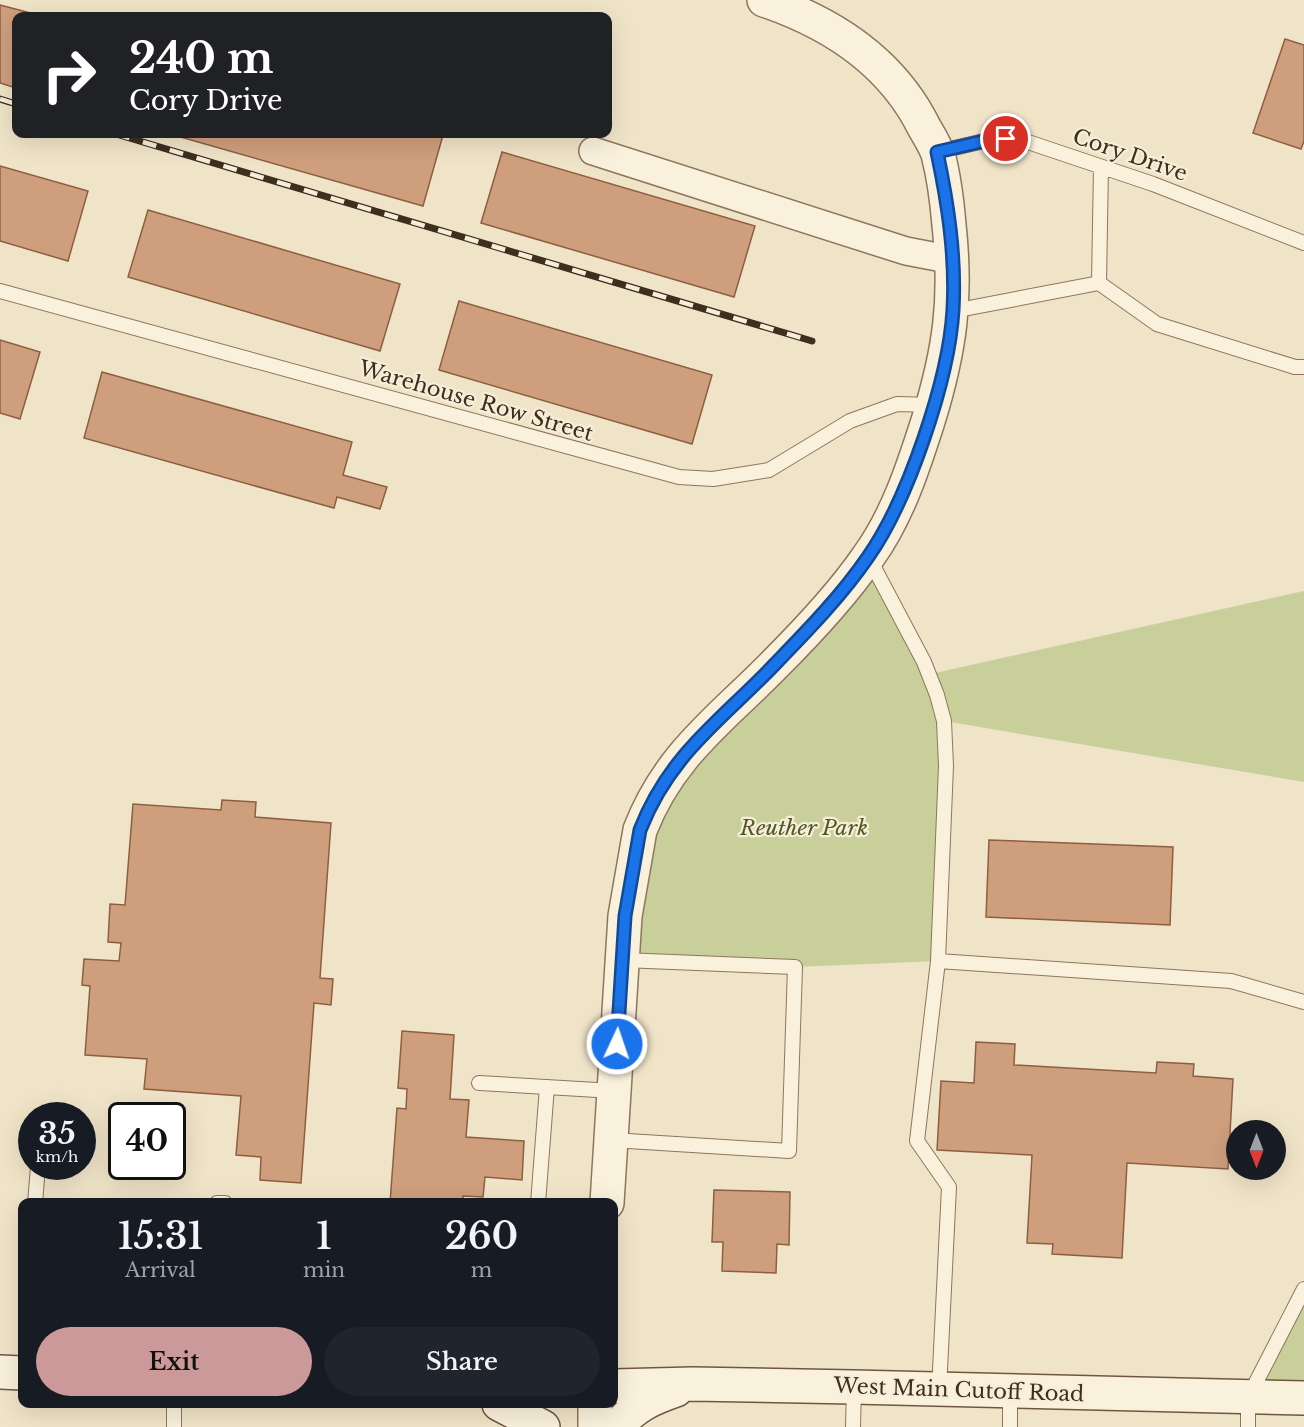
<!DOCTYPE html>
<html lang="en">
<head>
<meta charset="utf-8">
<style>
	:root { --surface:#171b24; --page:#20242c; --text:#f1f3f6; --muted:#9ea1a6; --accent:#cc999b }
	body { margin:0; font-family:"Libre Baskerville",serif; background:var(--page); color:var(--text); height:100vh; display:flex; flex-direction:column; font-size:22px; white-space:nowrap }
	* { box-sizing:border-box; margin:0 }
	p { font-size:20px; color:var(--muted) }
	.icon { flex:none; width:33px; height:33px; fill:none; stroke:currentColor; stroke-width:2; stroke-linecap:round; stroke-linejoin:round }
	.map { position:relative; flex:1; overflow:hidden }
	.details { position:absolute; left:18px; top:1198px; width:600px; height:210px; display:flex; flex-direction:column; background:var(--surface); border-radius:12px; box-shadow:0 6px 24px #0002 }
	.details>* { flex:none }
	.top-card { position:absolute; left:12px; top:12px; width:600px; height:126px; border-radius:12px; box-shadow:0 6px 24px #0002; background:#202124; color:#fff; overflow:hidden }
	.needle { width:39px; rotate:180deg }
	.controls { position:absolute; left:1226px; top:1120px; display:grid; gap:12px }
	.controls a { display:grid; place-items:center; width:60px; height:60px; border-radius:50%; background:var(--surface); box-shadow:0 6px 24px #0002; font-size:30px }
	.speed { position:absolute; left:18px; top:1102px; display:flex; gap:12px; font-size:30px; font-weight:700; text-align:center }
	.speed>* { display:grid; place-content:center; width:78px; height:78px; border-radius:50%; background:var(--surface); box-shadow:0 6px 24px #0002; line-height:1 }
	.speed small { font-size:15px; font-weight:400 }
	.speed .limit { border:3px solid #111; border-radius:9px; background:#fff; color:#111 }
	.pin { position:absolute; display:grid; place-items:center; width:51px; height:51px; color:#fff; margin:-26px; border:3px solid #fff; border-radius:50%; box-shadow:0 2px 6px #0007 }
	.me { position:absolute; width:66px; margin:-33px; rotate:3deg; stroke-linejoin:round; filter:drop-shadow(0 0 4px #0008) }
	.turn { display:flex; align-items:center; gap:21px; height:126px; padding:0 18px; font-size:27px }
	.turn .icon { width:78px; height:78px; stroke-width:2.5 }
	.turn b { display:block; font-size:42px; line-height:51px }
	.eta { display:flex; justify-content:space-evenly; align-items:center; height:102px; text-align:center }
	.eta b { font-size:36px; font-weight:600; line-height:42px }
	.action { display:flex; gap:12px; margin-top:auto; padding:12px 18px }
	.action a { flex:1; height:69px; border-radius:36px; background:var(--accent); color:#111; font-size:24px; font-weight:600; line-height:69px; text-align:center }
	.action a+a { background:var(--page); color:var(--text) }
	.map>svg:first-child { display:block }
</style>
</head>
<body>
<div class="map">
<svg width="1304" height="1427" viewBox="0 0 1304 1427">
	<rect width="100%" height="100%" fill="#f0e4c8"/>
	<!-- green -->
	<path fill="#c9cf9b" d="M868,557L926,675L1304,591V782L944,721L938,961L795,967L622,960L640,830Z
		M1304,1289V1398H1248Z"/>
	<!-- building -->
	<path fill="#cf9f7d" stroke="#8d5f41" stroke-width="1.5" d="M0,5L42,16H16V88L0,83Z
		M1285,39L1304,45V141L1301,149L1253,133Z
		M170,134H438L443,135L423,206Z
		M502,152L755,226L734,297L481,223Z
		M0,166L88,191L68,261L0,241Z
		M148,210L400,284L380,351L128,277Z
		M459,301L712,375L692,444L439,370Z
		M0,340L40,352L20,419L0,413Z
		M102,372L352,442L343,475L387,487L380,509L337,497L334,508L84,438Z
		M222,800L256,802L255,817L331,823L320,978L333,979L331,1005L314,1003L301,1183L260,1180L261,1157L236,1155L241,1096L144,1089L147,1059L85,1055L90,986L82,985L84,959L119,961L121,943L108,942L110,904L125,905L133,804L221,810Z
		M989,840L1173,847L1170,925L986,917Z
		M402,1031L454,1035L450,1099L469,1100L466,1137L524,1141L522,1180L485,1177L483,1197L463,1196V1203H390L397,1108L406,1109L407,1089L398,1088Z
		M976,1042L1015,1044L1014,1065L1156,1073L1157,1062L1194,1064L1193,1076L1233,1079L1228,1169L1127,1163L1122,1258L1052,1254L1053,1244L1027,1243L1032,1155L937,1150L941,1081L974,1083Z
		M714,1190L790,1192L789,1245L777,1244L776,1273L722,1271L723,1242H712Z"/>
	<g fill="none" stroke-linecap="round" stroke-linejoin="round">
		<defs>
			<path id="service" d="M937,152L984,141H1025L1153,184L1304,243
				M1101,167L1099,283L1157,324L1295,367H1304
				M0,291L679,477L713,479L769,470L850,421L897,404L933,405
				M953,311L1099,283
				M869,558L924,662L937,695L944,721L946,766L938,961
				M479,1083L614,1091
				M612,1140L789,1151L795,967L623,960
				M35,1203L38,1167
				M217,1203H225
				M538,1203L547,1087
				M939,1390L949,1187L917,1141L938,961L1231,981L1304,1002
				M174,1427V1404
				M853,1427L854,1387
				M1010,1427V1392
				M1248,1427V1398L1304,1289"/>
			<path id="minor" d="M593,151L906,251L953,260"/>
			<path id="tertiary" d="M607,1203L625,916L640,830C669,755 720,720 774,665C807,632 842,595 868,557C897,517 913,468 928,421C950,350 957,299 949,225C947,201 944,177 938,154C935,145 929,136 924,127C891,61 832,23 764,0
				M595,1404V1427"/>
			<path id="secondary" d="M0,1372L22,1373
				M614,1386L692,1384L854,1387L1304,1398
				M499,1404L543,1427
				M618,1427C633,1406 653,1398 676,1390"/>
		</defs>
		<!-- service casing -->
		<use href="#service" stroke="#8d765c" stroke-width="16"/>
		<!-- minor casing -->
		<use href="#minor" stroke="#8d765c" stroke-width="30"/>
		<!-- tertiary casing -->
		<use href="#tertiary" stroke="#8d765c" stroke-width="36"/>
		<!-- secondary casing -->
		<use href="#secondary" stroke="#6f573f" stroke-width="36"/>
		<!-- service -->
		<use href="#service" stroke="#faf1dc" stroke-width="14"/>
		<!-- minor -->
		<use href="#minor" stroke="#faf1dc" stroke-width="27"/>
		<!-- tertiary -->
		<use href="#tertiary" stroke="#faf1dc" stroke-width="33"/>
		<!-- secondary -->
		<use href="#secondary" stroke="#faf1dc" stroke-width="33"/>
		<defs>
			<path id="rail" d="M0,99L16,104
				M116,134L812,341"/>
		</defs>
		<!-- rail casing -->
		<use href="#rail" stroke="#3d2e20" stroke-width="7"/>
		<!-- rail -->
		<use href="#rail" stroke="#f7eed8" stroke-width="4.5" stroke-dasharray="14" stroke-linecap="butt"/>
	</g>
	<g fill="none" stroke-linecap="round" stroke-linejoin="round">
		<defs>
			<path id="route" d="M617,1044L625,916L640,830C670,753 722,720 776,663C808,630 842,595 868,557C908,500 949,379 953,310C956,256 948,204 937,152L984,141L1006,139"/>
		</defs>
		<!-- route casing -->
		<use href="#route" stroke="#114b97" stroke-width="15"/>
		<!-- route -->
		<use href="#route" stroke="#1a73e8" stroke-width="10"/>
	</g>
	<g text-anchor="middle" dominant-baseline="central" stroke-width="4.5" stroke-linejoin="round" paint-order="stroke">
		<!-- street labels -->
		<g font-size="21" fill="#3d2e20" stroke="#f7eed8">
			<text transform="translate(1130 155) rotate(19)">Cory Drive</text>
			<text transform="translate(476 401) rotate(16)">Warehouse Row Street</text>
			<text transform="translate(959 1390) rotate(2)">West Main Cutoff Road</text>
		</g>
		<!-- park labels -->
		<g font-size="21" font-style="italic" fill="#4d5a26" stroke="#f7eed8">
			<text x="804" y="828">Reuther Park</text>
		</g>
	</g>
</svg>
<div class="controls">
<a><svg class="needle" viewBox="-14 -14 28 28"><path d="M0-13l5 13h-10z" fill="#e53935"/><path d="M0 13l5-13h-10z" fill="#9ea1a6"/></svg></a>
</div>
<div class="speed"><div>35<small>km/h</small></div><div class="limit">40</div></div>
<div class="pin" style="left:1006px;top:139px;background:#d93025"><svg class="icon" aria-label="arrive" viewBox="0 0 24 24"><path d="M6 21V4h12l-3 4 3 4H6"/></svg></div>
<svg class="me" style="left:617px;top:1044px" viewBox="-20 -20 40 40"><circle r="17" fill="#1a73e8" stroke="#fff" stroke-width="3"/><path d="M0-11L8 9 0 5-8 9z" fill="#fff"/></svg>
<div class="top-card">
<div class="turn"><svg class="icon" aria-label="right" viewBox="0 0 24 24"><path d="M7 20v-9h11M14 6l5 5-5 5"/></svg><div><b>240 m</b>Cory Drive</div></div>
</div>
<section class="details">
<div class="eta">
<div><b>15:31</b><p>Arrival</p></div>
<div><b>1</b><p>min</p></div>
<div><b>260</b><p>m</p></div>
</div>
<div class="action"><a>Exit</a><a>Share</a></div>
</section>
</div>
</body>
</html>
